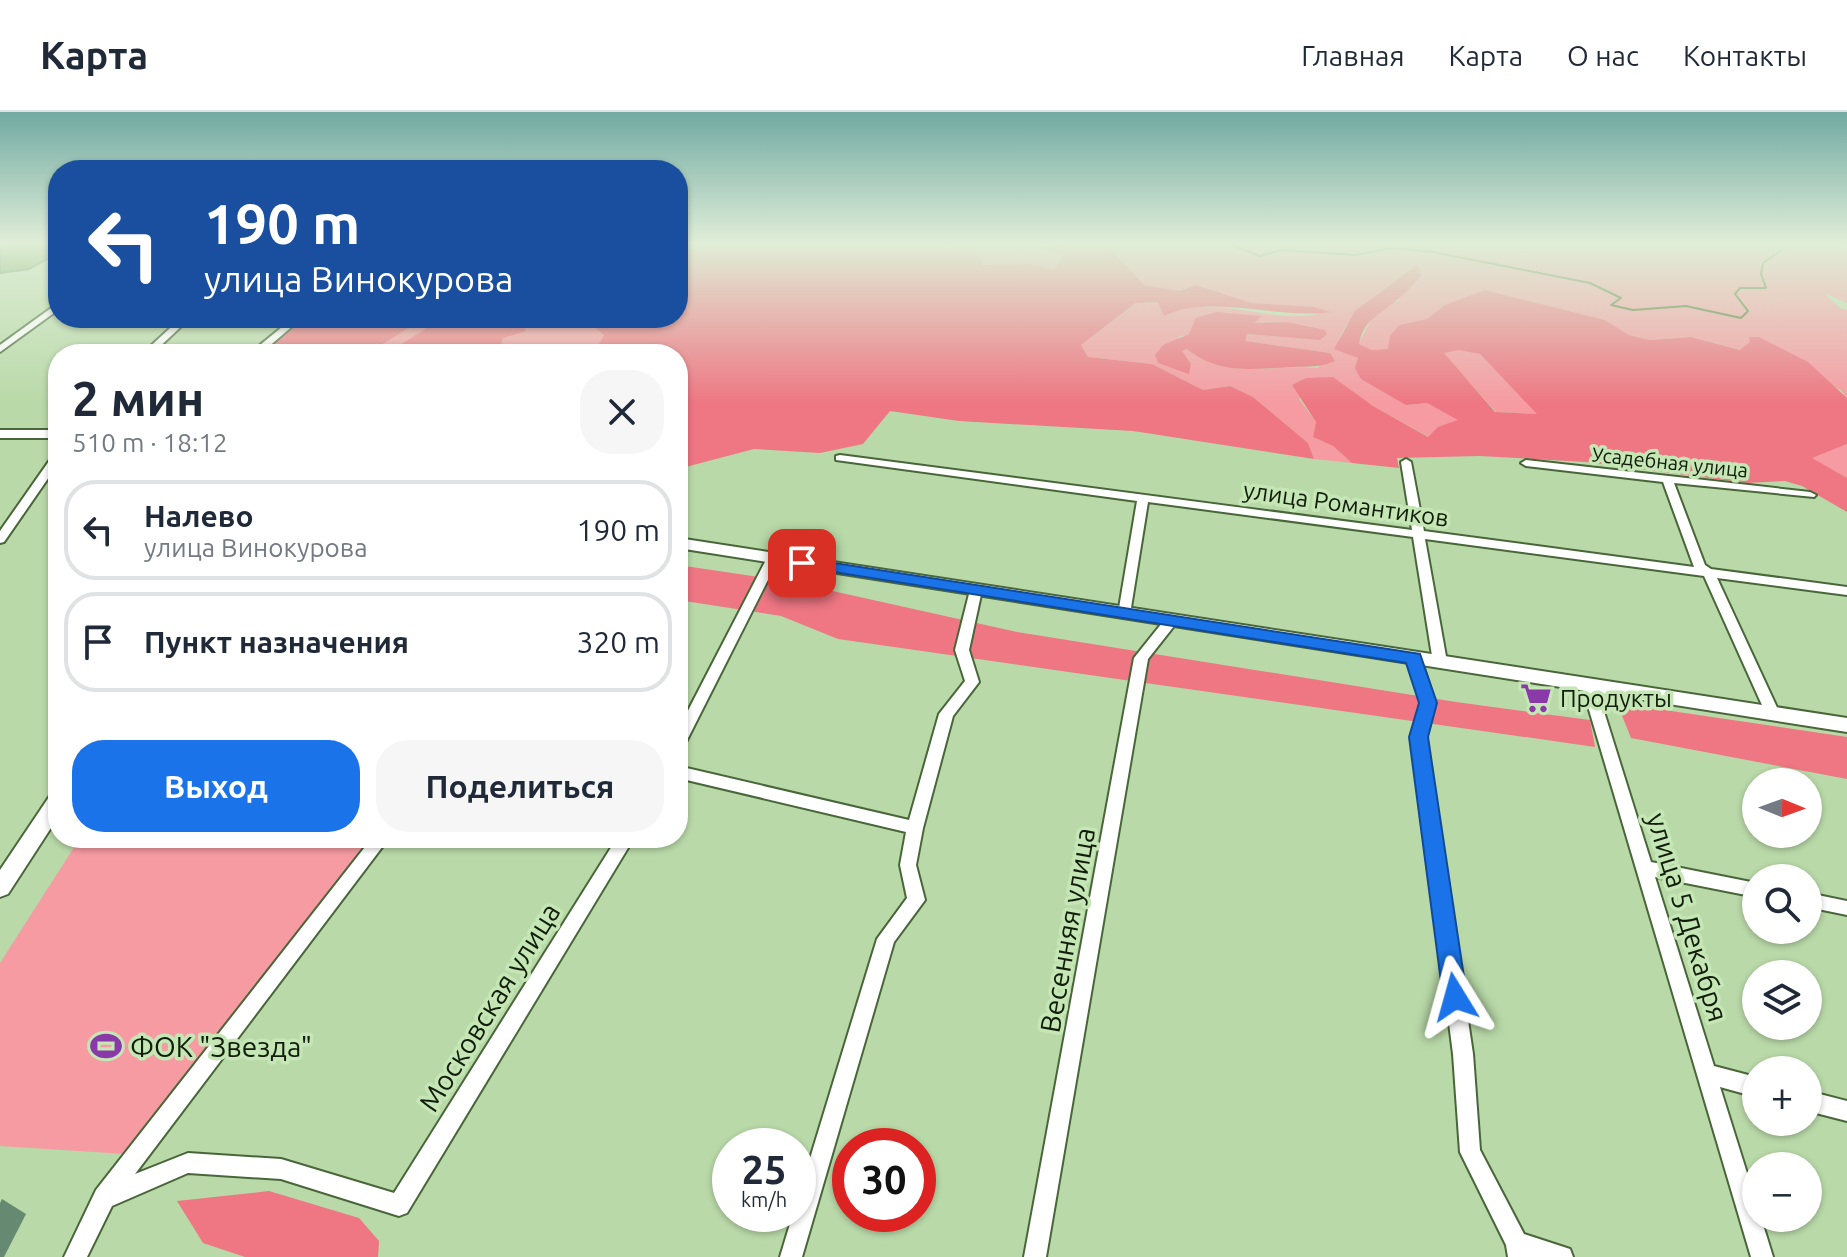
<!DOCTYPE html>
<html lang="ru">
<head>
<meta charset="utf-8">
<style>
	:root { --surface:#fff; --page:#f6f6f7; --text:#1f2937; --muted:#747a83; --line:#e0e1e3; --accent:#1a73e8 }
	body { margin:0; font-family:Ubuntu,sans-serif; background:var(--page); color:var(--text); height:100vh; display:flex; flex-direction:column; font-size:30px; white-space:nowrap }
	* { box-sizing:border-box; margin:0 }
	p { font-size:26px; color:var(--muted) }
	.icon { flex:none; width:44px; height:44px; fill:none; stroke:currentColor; stroke-width:2; stroke-linecap:round; stroke-linejoin:round }
	.map { position:relative; flex:1; overflow:hidden }
	.panel { position:absolute; left:48px; top:232px; width:640px; height:504px; display:flex; flex-direction:column; background:var(--surface); border-radius:32px; box-shadow:0 2px 6px #0004 }
	.panel>* { flex:none }
	.guide { position:absolute; left:48px; top:48px; width:640px; height:168px; border-radius:32px; box-shadow:0 2px 6px #0004; background:#1a4fa0; color:#fff; overflow:hidden }
	.needle { width:52px; rotate:91deg }
	.controls { position:absolute; left:1742px; top:656px; display:grid; gap:16px }
	.controls a { display:grid; place-items:center; width:80px; height:80px; border-radius:50%; background:var(--surface); box-shadow:0 2px 6px #0004; font-size:40px }
	.speed { position:absolute; left:712px; top:1016px; display:flex; gap:16px; font-size:40px; font-weight:700; text-align:center }
	.speed>* { display:grid; place-content:center; width:104px; height:104px; border-radius:50%; background:var(--surface); box-shadow:0 2px 6px #0004; line-height:1 }
	.speed small { font-size:20px; font-weight:400 }
	.speed .limit { border:12px solid #d22; background:#fff; color:#111 }
	.pin { position:absolute; display:grid; place-items:center; width:68px; height:68px; color:#fff; margin:-34px; border-radius:16px; box-shadow:0 4px 12px #0006 }
	.me { position:absolute; width:88px; margin:-44px; rotate:352deg; stroke-linejoin:round; filter:drop-shadow(0 0 6px #0008) }
	.turn { display:flex; align-items:center; gap:28px; height:168px; padding:0 24px; font-size:36px }
	.turn .icon { width:104px; height:104px; stroke-width:2.5 }
	.turn b { display:block; font-size:56px; line-height:68px }
	.round { display:grid; place-items:center; flex:none; width:84px; height:84px; border-radius:32px; background:var(--page) }
	.overview { display:flex; align-items:center; justify-content:space-between; height:136px; padding:0 24px }
	h1 { font-size:48px; font-weight:600; line-height:60px }
	.cta { display:flex; gap:16px; margin-top:auto; padding:16px 24px }
	.cta a { flex:1; height:92px; border-radius:32px; background:var(--accent); color:#fff; font-size:32px; font-weight:600; line-height:92px; text-align:center }
	.cta a+a { background:var(--page); color:var(--text) }
	ul { padding:0; list-style:none }
	li { display:flex; align-items:center; gap:24px; height:100px; margin:0 16px 12px; padding:0 8px; border:4px solid var(--line); border-radius:32px }
	li div { flex:1 }
	li b { display:block; font-size:30px }
	li em { font-style:normal }
	header { display:flex; align-items:center; gap:48px; box-sizing:border-box; height:112px; padding:0 40px; background:var(--surface); border-bottom:2px solid var(--line) }
	header strong { font-size:38px }
	nav { display:flex; gap:44px; margin-inline-start:auto; font-size:28px }
	.map>svg:first-child { display:block }
</style>
</head>
<body>
<header>
<strong>Карта</strong>
<nav><a>Главная</a><a>Карта</a><a>О нас</a><a>Контакты</a></nav>
</header>
<div class="map">
<svg width="1847" height="1145" viewBox="0 0 1847 1145">
	<rect width="100%" height="100%" fill="#b9d9a8"/>
	<!-- green -->
	<path fill="#f59ba1" fill-rule="evenodd" d="M928,131H1058L1034,134L1064,142L1054,158L1030,152L983,153L965,137Z
		M1106,131H1847V191L1824,181L1840,196L1847,198V286L1841,278L1750,230L1741,238L1691,225L1650,228L1629,223L1605,208L1485,178L1445,193L1427,207L1399,213L1388,237L1372,238L1358,232L1375,202L1399,188L1418,153C1394,169 1348,200 1339,228L1406,293L1427,291L1459,308L1429,325L1373,294L1333,266L1299,287L1316,310L1313,325L1333,334L1352,351L1314,347L1308,331L1253,285L1230,274L1203,278L1152,252L1088,245L1081,233L1137,191L1158,190L1164,203C1215,179 1278,217 1328,199L1252,191L1196,173L1180,179L1144,173ZM1261,205L1253,211L1287,210L1320,228L1246,222L1245,229L1330,241L1318,256C1272,252 1226,269 1187,237L1182,238L1178,225L1189,222L1195,214Z
		M424,206H442L386,242H367Z
		M521,206H582L604,223L596,237L499,242L503,226Z
		M1459,237L1480,242L1538,302L1496,300L1443,241Z
		M1847,332V366L1811,346Z
		M80,726H373L125,1042L0,1034V851Z"/>
	<!-- forest -->
	<path fill="#ee7783" fill-rule="evenodd" d="M719,131H928L978,141L983,153L1030,152L1054,158L1064,142L1031,134L1106,131L1144,173L1180,179L1196,173L1252,191L1314,195L1331,200C1279,208 1210,181 1164,204L1158,190L1136,191L1081,233L1088,245L1152,252L1203,278L1230,274L1253,285L1308,331L1314,347L1133,319L959,309L890,299L863,332L820,341L754,337L678,357V242H554L596,237L604,223L582,206H678V135L694,137Z
		M1418,152L1421,164C1413,172 1406,182 1397,188C1380,203 1363,208 1359,232L1372,238L1388,237L1390,224L1399,213L1427,207L1445,193L1485,178L1605,208L1629,223L1650,228L1691,225L1740,238L1750,230L1749,225H1759L1808,250L1847,286V332L1812,346L1847,366V400L1802,374L1785,369L1747,371L1586,350L1480,344L1397,346L1399,356L1352,351L1333,334L1313,325L1316,310L1292,273L1306,266L1333,265L1373,294L1428,325L1438,315L1458,308L1427,291L1406,293L1361,267L1355,256L1358,246L1334,237L1355,199ZM1459,238L1480,242L1537,302L1495,300L1444,241Z
		M1216,200L1262,204L1254,211L1287,210L1325,218L1327,222L1320,228L1247,222L1245,229L1330,241L1335,249C1319,256 1309,254 1292,255C1253,257 1219,263 1187,237L1182,239L1191,252L1189,262L1158,251L1155,243L1163,233L1189,222L1196,206Z
		M330,206H424L367,242H261L295,215L322,213Z
		M442,206H521L526,219L503,226L499,242H386Z
		M678,453L792,470L1017,520L1456,590L1590,608L1595,635L838,527L781,504L678,488Z
		M1617,591L1847,625V667L1631,626Z
		M269,1079L359,1106L379,1129L378,1145H245L203,1131L177,1089Z"/>
	<!-- water -->
	<path fill="#5f9b38" stroke="#48752a" stroke-width="2" d="M0,131H58V141L29,157L0,161Z"/>
	<g fill="none" stroke-linecap="round" stroke-linejoin="round">
		<!-- stream -->
		<path stroke="#48752a" stroke-width="2" d="M1226,131L1260,144L1282,138L1355,143L1392,136L1433,140L1590,171L1621,186L1611,193L1633,198L1686,194L1741,206L1748,199L1735,182L1740,176H1766L1761,162L1763,151L1791,131"/>
		<defs>
			<path id="minor" d="M58,191V198L0,240V233Z
				M181,206H190L152,242H142Z
				M293,206H302L260,242H249Z
				M58,341V352L4,430L0,431V419L54,342Z
				M840,343L1412,418L1401,350L1406,347L1411,350L1424,419L1694,455L1663,370L1526,354L1521,351L1526,348L1810,380L1816,383L1814,385L1674,371L1705,453L1711,457L1847,475V483L1717,466L1780,602L1773,607L1766,602L1704,464L1425,427L1447,550L1440,555L1433,550L1413,425L1148,390L1130,502L1124,506L1118,502L1137,389L836,348V344Z
				M773,442L779,446L685,632L683,636L678,637V618L767,446Z
				M976,474L982,478L969,538L979,570L953,604L923,716L916,753L925,788L894,830L802,1145H780L793,1102H798V1086L877,827L907,786L900,753L906,720L678,666V654L909,708L939,602L965,569L955,538L970,478Z
				M1171,505L1178,509L1148,547L1046,1145H1024L1134,546L1166,506Z
				M1414,542L1421,547L1435,591L1426,625L1473,942L1480,1038L1524,1122L1570,1137L1573,1145H1508L1506,1133L1460,1040L1453,942L1412,625L1421,591L1407,547Z
				M1589,569L1596,574L1651,750L1756,771V785L1655,765L1714,954L1756,965V985L1720,975L1756,1090V1106H1761L1773,1145H1751L1582,574Z
				M372,726H389L135,1062L188,1041L281,1047L394,1081L617,726H634L407,1101L399,1104L281,1067L188,1061L112,1094L87,1145H64L96,1078Z
				M1808,781L1847,789V803L1808,795Z
				M1808,979L1847,989V1009L1808,999Z"/>
			<path id="major" d="M0,318H58V326H0Z
				M678,426L1847,606V620L678,436Z
				M58,680V705L8,782L0,785V758L51,682Z"/>
		</defs>
		<!-- minor casing -->
		<use href="#minor" stroke="#49663a" stroke-width="4"/>
		<!-- major casing -->
		<use href="#major" stroke="#49663a" stroke-width="4"/>
		<!-- minor -->
		<use href="#minor" fill="#fff" fill-rule="evenodd"/>
		<!-- major -->
		<use href="#major" fill="#fff" fill-rule="evenodd"/>
	</g>
	<!-- shaded-wall -->
	<path fill="#658a71" d="M2,1087L26,1102L4,1145H0V1091Z"/>
	<!-- sky -->
	<linearGradient id="sky" x2="0" y2="1"><stop stop-color="#71aaa2"/><stop offset="0.45" stop-color="#e0eed8"/><stop offset="1" stop-color="#e0eed8" stop-opacity="0"/></linearGradient>
	<rect width="1847" height="291" fill="url(#sky)"/>
	<!-- route -->
	<path fill="#1a73e8" stroke="#114b97" stroke-width="2" d="M802,446L1420,542L1437,591L1428,625L1467,885L1464,892L1455,896L1446,892L1443,885L1409,625L1419,591L1406,551L796,454L794,451Z"/>
	<!-- icons -->
	<defs>
		<symbol id="supermarket-bare" viewBox="-9 -9 18 18"><path d="M-6-5.5h2.5l.6 2H6L4.5 2H-2.5L-4.4-4H-6ZM-1.5 3.2a1.3 1.3 0 1 0 .1 0ZM3 3.2a1.3 1.3 0 1 0 .1 0Z" fill="#8939a8" stroke="#c5e6b5" stroke-width="2.5" paint-order="stroke"/></symbol>
		<symbol id="stadium-bare" viewBox="-9 -9 18 18"><path d="M0-5a6.5 5 0 1 0 0 10a6.5 5 0 1 0 0-10ZM-3.5-1.8h7v3.6h-7Z" fill="#8939a8" stroke="#c5e6b5" stroke-width="2.5" paint-order="stroke"/></symbol>
	</defs>
	<g fill-rule="evenodd">
		<use href="#supermarket-bare" x="1514" y="564" width="44" height="44"/>
		<use href="#stadium-bare" x="84" y="912" width="44" height="44"/>
	</g>
	<g text-anchor="middle" dominant-baseline="central" stroke-width="7" stroke-linejoin="round" paint-order="stroke">
		<!-- far-street labels -->
		<g font-size="20" fill="#121d0b" stroke="#c5e6b5">
			<text transform="translate(1670 350) rotate(6)">Усадебная улица</text>
		</g>
		<!-- street labels -->
		<g font-size="24" fill="#121d0b" stroke="#c5e6b5">
			<text transform="translate(1346 392) rotate(8)">улица Романтиков</text>
		</g>
		<!-- poi labels -->
		<g font-size="24" fill="#121d0b" stroke="#c5e6b5" text-anchor="start">
			<text x="1560" y="586">Продукты</text>
		</g>
		<!-- near-street labels -->
		<g font-size="28" fill="#121d0b" stroke="#c5e6b5">
			<text transform="translate(1688 805) rotate(73)">улица 5 Декабря</text>
			<text transform="translate(1067 818) rotate(-80)">Весенняя улица</text>
			<text transform="translate(489 895) rotate(-58)">Московская улица</text>
		</g>
		<!-- near-poi labels -->
		<g font-size="28" fill="#121d0b" stroke="#c5e6b5" text-anchor="start">
			<text x="130" y="934">ФОК "Звезда"</text>
		</g>
	</g>
</svg>
<div class="controls">
<a><svg class="needle" viewBox="-14 -14 28 28"><path d="M0-13l5 13h-10z" fill="#e53935"/><path d="M0 13l5-13h-10z" fill="#747a83"/></svg></a>
<a><svg class="icon" aria-label="search" viewBox="0 0 24 24"><circle cx="10" cy="10" r="6"/><path d="M15 15l6 6"/></svg></a>
<a><svg class="icon" aria-label="layers" viewBox="0 0 24 24"><path d="M12 4l9 5-9 5-9-5zM3 14l9 5 9-5"/></svg></a>
<a>+</a>
<a>−</a>
</div>
<div class="speed"><div>25<small>km/h</small></div><div class="limit">30</div></div>
<div class="pin" style="left:802px;top:451px;background:#d93025"><svg class="icon" aria-label="arrive" viewBox="0 0 24 24"><path d="M6 21V4h12l-3 4 3 4H6"/></svg></div>
<svg class="me" style="left:1455px;top:885px" viewBox="-20 -20 40 40"><path d="M0-17L14 15 0 8-14 15z" fill="#1a73e8" stroke="#fff" stroke-width="4"/></svg>
<div class="guide">
<div class="turn"><svg class="icon" aria-label="left" viewBox="0 0 24 24"><path d="M17 20v-9H6M10 6l-5 5 5 5"/></svg><div><b>190 m</b>улица Винокурова</div></div>
</div>
<section class="panel">
<div class="overview"><div><h1>2 мин</h1><p>510 m · 18:12</p></div><a class="round"><svg class="icon" aria-label="close" viewBox="0 0 24 24"><path d="M6 6l12 12M18 6L6 18"/></svg></a></div>
<ul>
<li><svg class="icon" aria-label="left" viewBox="0 0 24 24"><path d="M17 20v-9H6M10 6l-5 5 5 5"/></svg><div><b>Налево</b><p>улица Винокурова</p></div><em>190 m</em></li>
<li><svg class="icon" aria-label="arrive" viewBox="0 0 24 24"><path d="M6 21V4h12l-3 4 3 4H6"/></svg><div><b>Пункт назначения</b></div><em>320 m</em></li>
</ul>
<div class="cta"><a>Выход</a><a>Поделиться</a></div>
</section>
</div>
</body>
</html>
